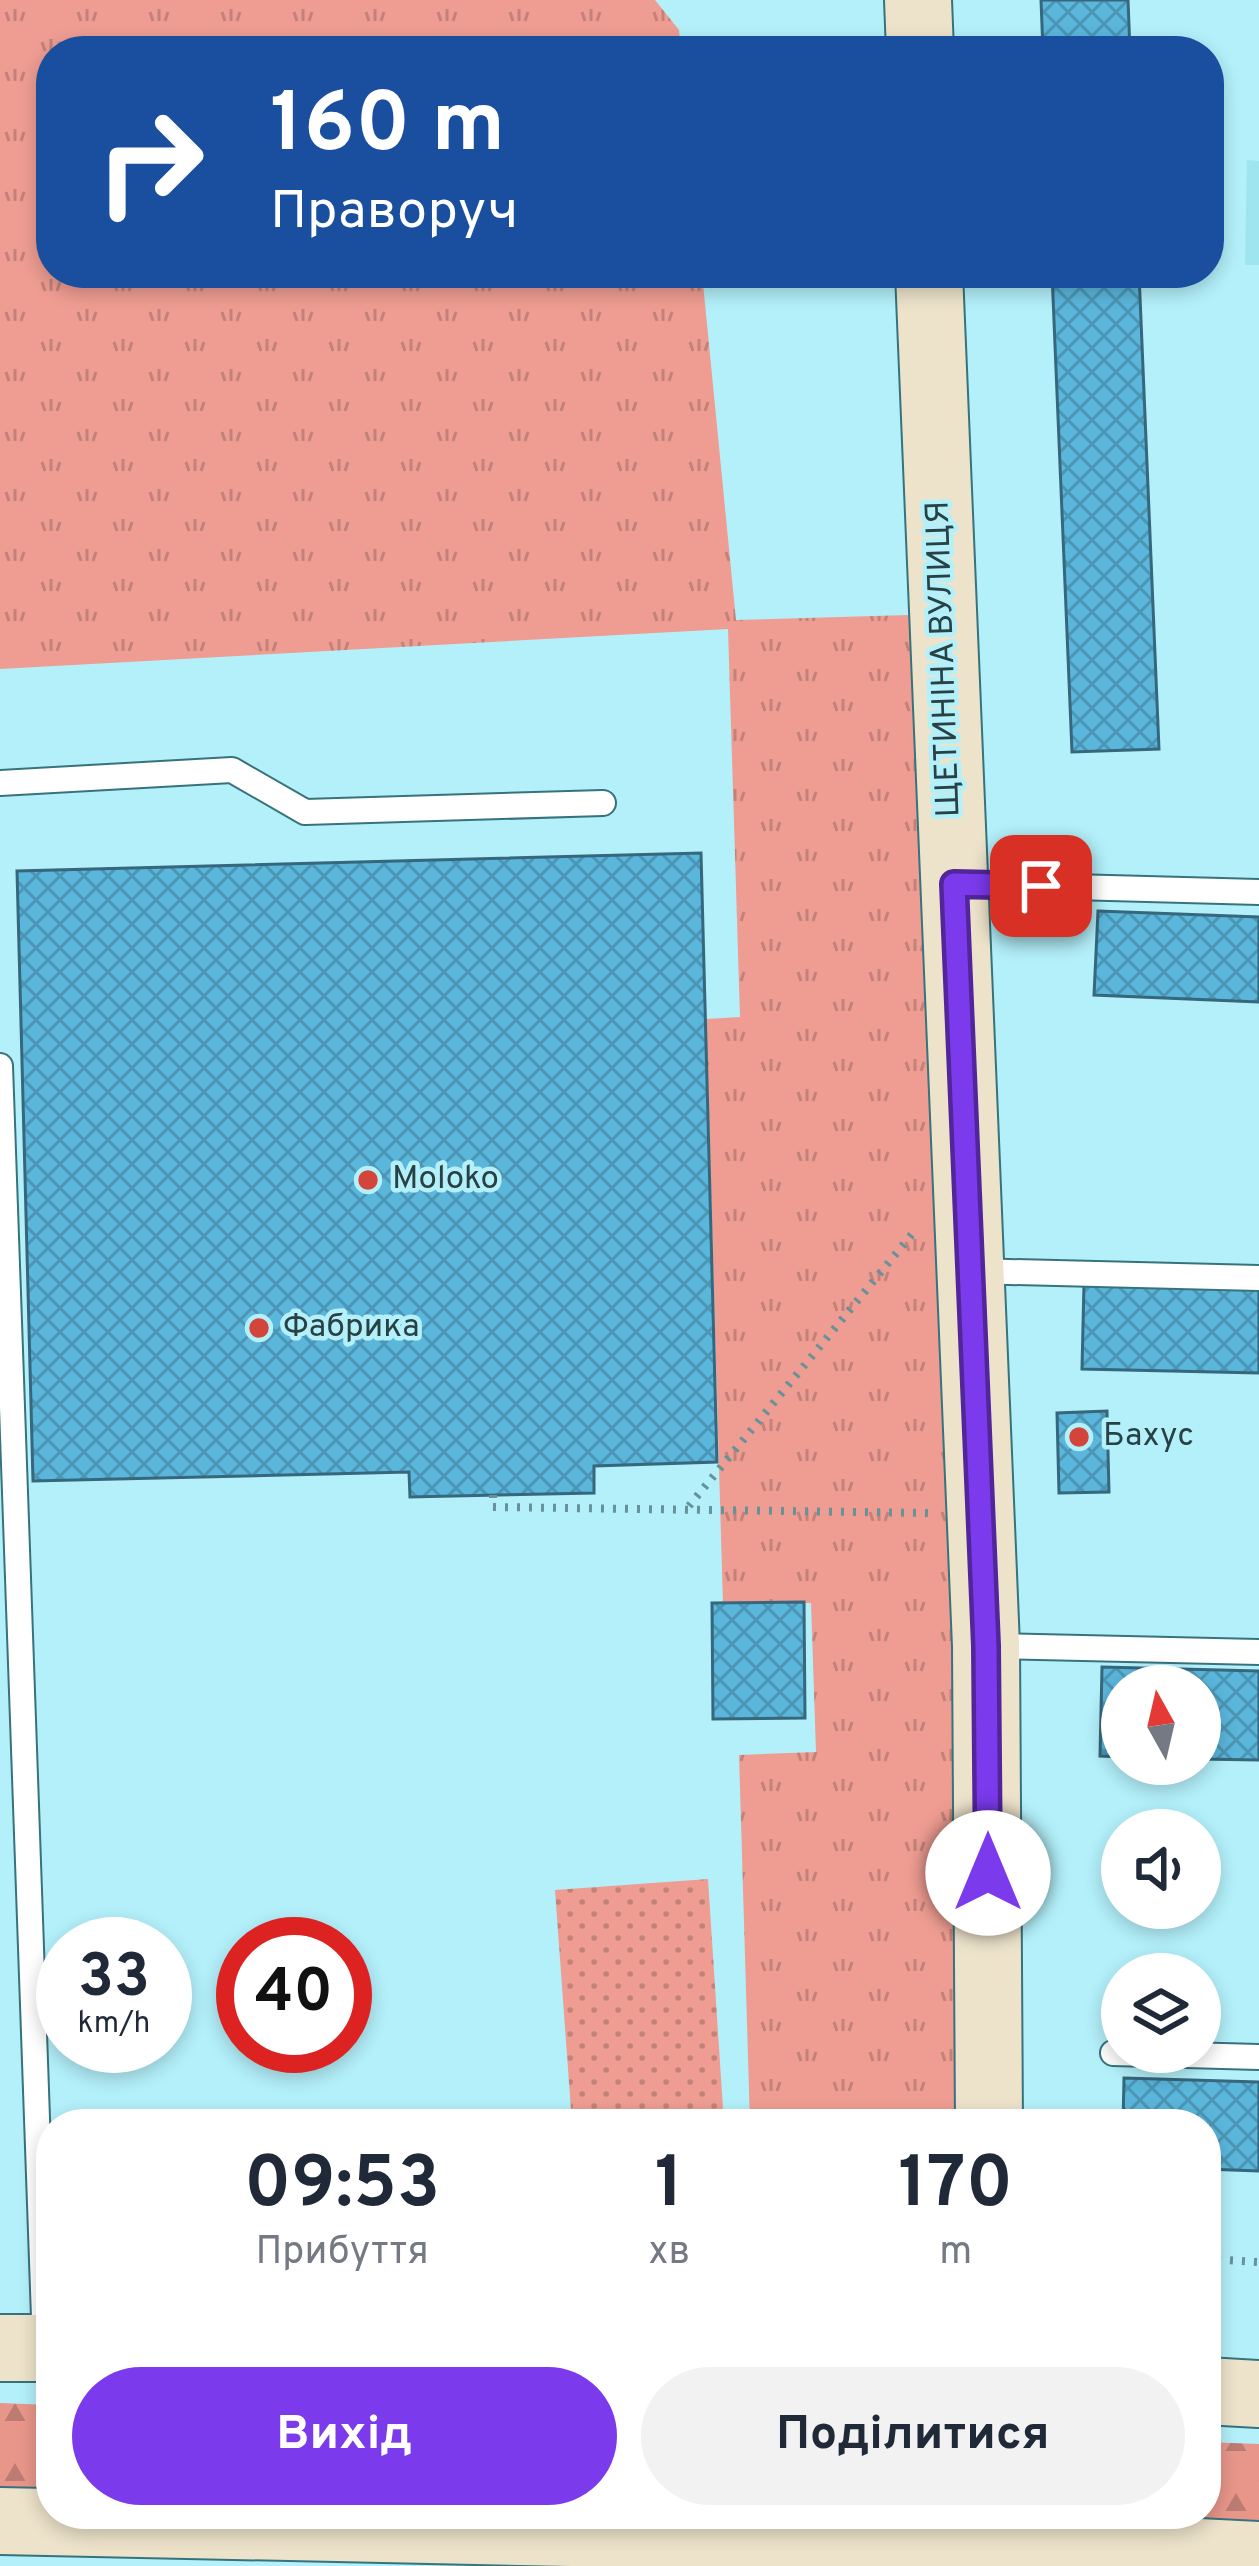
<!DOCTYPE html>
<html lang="uk">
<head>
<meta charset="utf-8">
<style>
	:root { --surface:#fff; --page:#f2f2f3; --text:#1f2937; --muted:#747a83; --accent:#7c3aed }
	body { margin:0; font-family:Overpass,sans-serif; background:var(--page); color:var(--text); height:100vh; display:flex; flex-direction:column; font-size:45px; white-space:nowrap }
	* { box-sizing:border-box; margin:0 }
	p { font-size:39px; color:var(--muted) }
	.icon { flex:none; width:66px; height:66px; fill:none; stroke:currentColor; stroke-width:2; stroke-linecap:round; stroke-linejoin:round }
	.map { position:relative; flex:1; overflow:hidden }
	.side { position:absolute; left:36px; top:2109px; width:1185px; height:420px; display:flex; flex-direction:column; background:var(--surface); border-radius:48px; box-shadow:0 6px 18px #0003 }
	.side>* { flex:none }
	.guide { position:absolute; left:36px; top:36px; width:1188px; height:252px; border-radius:48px; box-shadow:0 6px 18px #0003; background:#1a4fa0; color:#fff; overflow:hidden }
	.needle { width:78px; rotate:352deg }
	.fabs { position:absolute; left:1101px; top:1665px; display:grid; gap:24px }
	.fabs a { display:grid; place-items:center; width:120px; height:120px; border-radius:50%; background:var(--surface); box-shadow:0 6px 18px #0003; font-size:60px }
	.speed { position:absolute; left:36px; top:1917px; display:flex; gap:24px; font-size:60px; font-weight:700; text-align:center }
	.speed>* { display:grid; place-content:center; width:156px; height:156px; border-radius:50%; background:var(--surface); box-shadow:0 6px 18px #0003; line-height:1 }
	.speed small { font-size:30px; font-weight:400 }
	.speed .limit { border:18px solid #d22; background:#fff; color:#111 }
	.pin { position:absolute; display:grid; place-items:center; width:102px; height:102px; color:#fff; margin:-51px; border-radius:24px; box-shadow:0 6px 18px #0006 }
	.me { position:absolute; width:132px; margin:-66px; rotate:0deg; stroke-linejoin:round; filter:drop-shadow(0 0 9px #0008) }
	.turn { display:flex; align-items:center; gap:42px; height:252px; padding:0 36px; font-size:54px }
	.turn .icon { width:156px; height:156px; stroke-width:2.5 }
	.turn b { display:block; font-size:84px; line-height:102px }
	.eta { display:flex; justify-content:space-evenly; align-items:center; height:204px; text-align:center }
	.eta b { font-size:72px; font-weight:700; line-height:84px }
	.action { display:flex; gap:24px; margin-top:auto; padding:24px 36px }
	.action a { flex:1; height:138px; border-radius:72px; background:var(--accent); color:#fff; font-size:48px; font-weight:700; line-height:138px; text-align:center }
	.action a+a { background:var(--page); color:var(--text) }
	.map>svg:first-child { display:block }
</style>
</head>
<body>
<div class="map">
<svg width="1259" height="2566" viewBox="0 0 1259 2566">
	<defs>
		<pattern id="grass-tufts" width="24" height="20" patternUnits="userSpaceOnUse" patternTransform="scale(3)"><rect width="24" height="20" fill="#ef9d92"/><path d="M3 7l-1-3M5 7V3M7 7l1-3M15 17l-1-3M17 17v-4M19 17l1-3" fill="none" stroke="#c28279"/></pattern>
		<pattern id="forest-firs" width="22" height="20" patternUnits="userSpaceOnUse" patternTransform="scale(3)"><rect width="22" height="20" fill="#e9968a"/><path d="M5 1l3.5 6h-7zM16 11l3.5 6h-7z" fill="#bd7c73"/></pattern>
		<pattern id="park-dots" width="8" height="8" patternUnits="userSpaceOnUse" patternTransform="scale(3)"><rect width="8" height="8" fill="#ef9d92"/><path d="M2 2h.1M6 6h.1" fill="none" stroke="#c28279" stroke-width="1.8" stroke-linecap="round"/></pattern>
		<pattern id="building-cross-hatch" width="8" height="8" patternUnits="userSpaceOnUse" patternTransform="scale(3)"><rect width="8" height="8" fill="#5bb6dc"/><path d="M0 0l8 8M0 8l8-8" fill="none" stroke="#4b96b4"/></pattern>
	</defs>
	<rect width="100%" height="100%" fill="#b3f0fa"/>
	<!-- built -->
	<path fill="#9ee5f0" d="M1247,160L1259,161V265H1245Z"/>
	<!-- grass -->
	<path fill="url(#grass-tufts)" d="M0,0H655L679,30L681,51H51V273H702L736,620L909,615L981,1514L965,2124H750L739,1755L816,1752L811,1603L723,1605L706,1019L740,1017L728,629L0,669Z"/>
	<!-- forest -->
	<path fill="url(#forest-firs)" d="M0,2403L51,2405V2504L0,2502Z
		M1206,2442L1259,2444V2542L372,2514H1206Z"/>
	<!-- park -->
	<path fill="url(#park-dots)" d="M708,1879L724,2124H572L555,1890Z"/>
	<!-- building -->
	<path fill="url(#building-cross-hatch)" stroke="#36677c" stroke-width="3" d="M1041,0H1128L1130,51H1043Z
		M1052,273H1139L1159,749L1072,752Z
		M701,853L717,1462L594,1466V1493L410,1497L409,1472L33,1481L17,871Z
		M1098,911L1259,917V1002L1094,995Z
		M1084,1283L1259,1287V1373L1082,1369Z
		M1107,1411L1109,1492L1059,1493L1057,1413Z
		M804,1602L805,1718L713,1719L712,1603Z
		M1102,1667L1259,1671V1760L1200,1759V1686H1122V1757L1100,1756Z
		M1124,2078L1259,2082V2171L1206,2169V2124H1123Z"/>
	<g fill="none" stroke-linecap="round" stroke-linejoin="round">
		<defs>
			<path id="lane" d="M0,783L232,770L305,812L603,803
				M957,884L1259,892
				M0,1066L45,2346
				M971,1271L1259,1278
				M988,1646L1259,1652
				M1113,2053L1259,2057"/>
			<path id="secondary" d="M918,0L920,51
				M929,273L986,1646L989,2124
				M0,2348H51
				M1206,2391L1259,2394
				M0,2521L998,2542L1259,2555"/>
		</defs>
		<!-- lane casing -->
		<use href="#lane" stroke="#37737c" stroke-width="28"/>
		<!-- secondary casing -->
		<use href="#secondary" stroke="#37737c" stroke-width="70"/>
		<!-- path -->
		<path stroke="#689299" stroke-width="8" stroke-dasharray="3 9" stroke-linecap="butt" d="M493,1495V1507L930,1513
			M689,1506L917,1228
			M1206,2259L1259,2262"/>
		<!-- lane -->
		<use href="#lane" stroke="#fff" stroke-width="24"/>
		<!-- secondary -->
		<use href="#secondary" stroke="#ede3cb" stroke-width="66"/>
	</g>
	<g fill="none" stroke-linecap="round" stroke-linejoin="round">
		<defs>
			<path id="route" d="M988,1873L986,1646L954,884L1041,886"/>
		</defs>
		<!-- route casing -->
		<use href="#route" stroke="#51269a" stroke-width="30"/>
		<!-- route -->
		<use href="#route" stroke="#7c3aed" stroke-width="21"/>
	</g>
	<!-- markers -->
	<g fill="#d3453b" stroke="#b3f0fa" stroke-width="4.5">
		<circle cx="368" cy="1180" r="12"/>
		<circle cx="259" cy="1328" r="12"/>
		<circle cx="1079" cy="1437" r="12"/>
	</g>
	<g text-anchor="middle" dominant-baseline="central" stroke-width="9" stroke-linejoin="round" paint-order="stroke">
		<!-- street labels -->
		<g font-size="33" fill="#284145" stroke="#b3f0fa">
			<text transform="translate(945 659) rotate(-92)">ЩЕТИНІНА ВУЛИЦЯ</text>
		</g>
		<!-- poi labels -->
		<g font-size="33" fill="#284145" stroke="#b3f0fa" text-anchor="start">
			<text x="392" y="1180">Moloko</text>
			<text x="283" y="1328">Фабрика</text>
			<text x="1103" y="1437">Бахус</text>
		</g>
	</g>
</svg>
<div class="fabs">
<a><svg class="needle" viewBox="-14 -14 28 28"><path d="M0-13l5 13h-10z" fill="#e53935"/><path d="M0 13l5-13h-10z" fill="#747a83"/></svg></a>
<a><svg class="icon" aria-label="sound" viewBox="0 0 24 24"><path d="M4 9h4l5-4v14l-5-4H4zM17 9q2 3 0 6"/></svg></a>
<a><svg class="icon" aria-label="layers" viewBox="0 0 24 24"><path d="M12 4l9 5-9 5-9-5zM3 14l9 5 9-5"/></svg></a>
</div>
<div class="speed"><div>33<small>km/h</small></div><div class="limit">40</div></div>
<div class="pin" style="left:1041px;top:886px;background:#d93025"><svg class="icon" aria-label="arrive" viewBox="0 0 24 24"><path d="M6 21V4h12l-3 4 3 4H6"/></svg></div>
<svg class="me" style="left:988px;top:1873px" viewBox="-20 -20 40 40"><circle r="19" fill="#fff"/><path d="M0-13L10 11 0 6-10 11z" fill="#7c3aed"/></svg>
<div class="guide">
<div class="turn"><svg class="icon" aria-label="right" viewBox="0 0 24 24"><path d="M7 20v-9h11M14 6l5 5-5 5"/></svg><div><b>160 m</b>Праворуч</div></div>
</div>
<section class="side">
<div class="eta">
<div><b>09:53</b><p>Прибуття</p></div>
<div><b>1</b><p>хв</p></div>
<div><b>170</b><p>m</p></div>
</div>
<div class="action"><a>Вихід</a><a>Поділитися</a></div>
</section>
</div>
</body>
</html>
